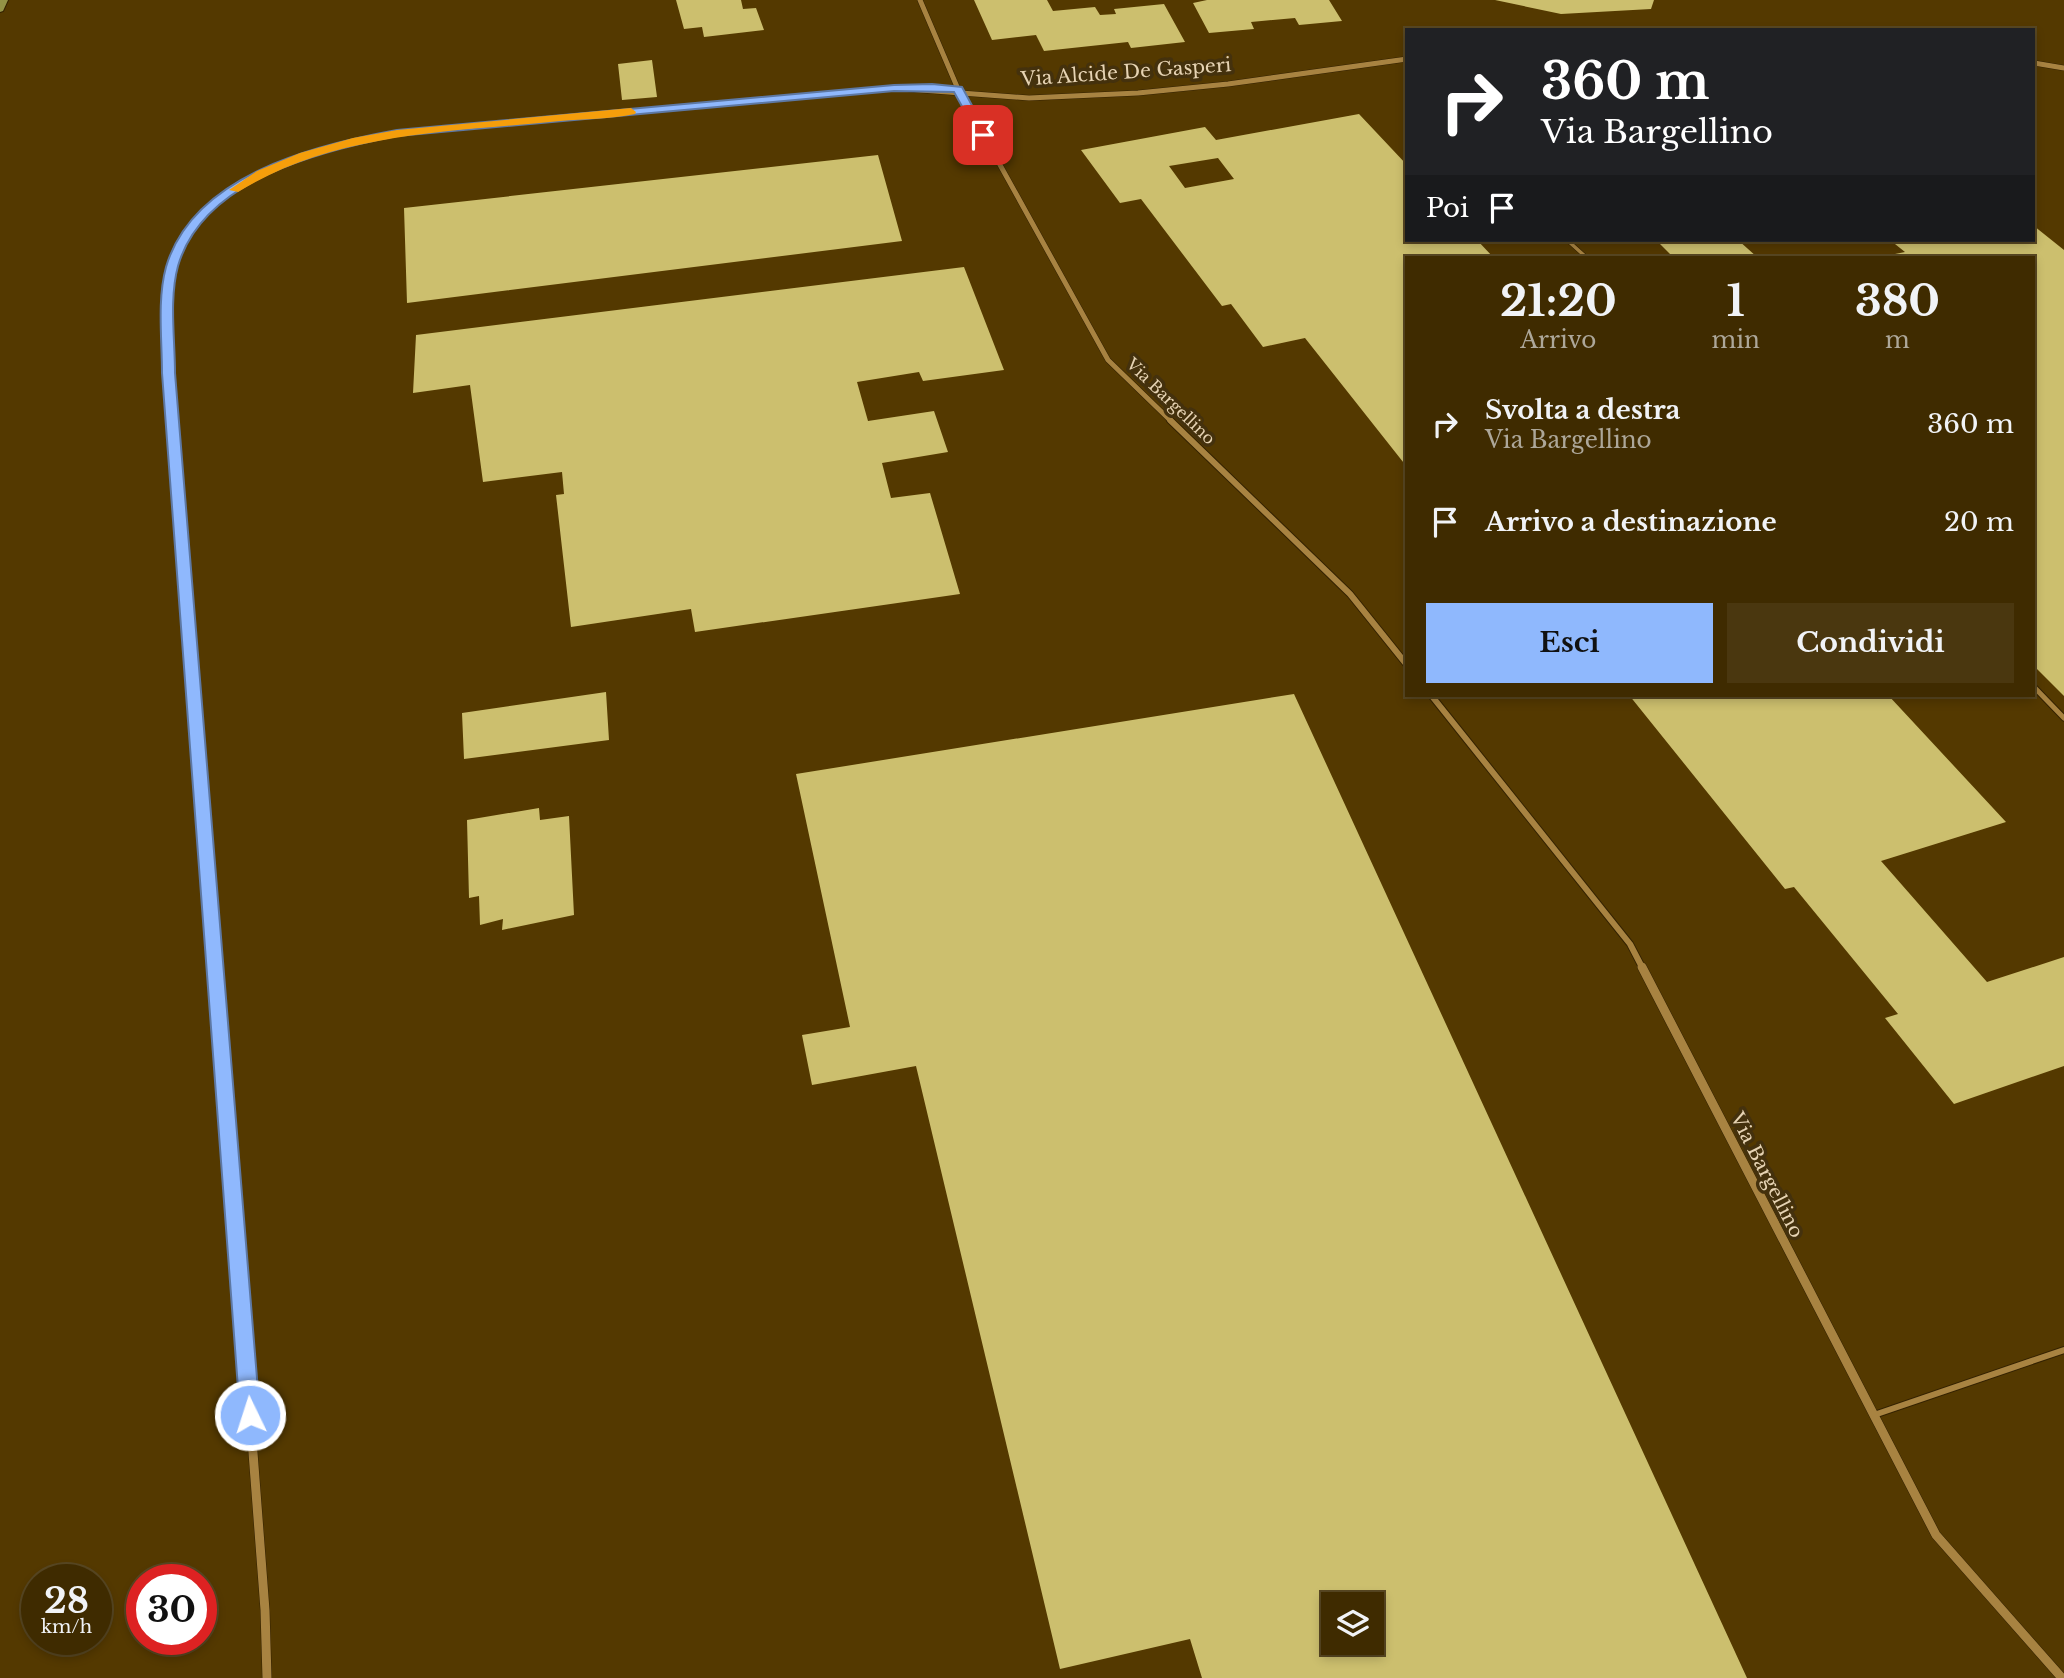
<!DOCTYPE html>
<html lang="it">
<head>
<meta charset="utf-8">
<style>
	:root { --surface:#3f2b00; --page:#4a370f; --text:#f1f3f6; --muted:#ada799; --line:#584722; --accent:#8fb8fd }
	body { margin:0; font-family:"Libre Baskerville",serif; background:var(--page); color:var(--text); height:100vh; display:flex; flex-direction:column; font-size:26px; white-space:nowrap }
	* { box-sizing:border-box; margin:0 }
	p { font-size:23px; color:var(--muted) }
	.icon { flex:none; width:38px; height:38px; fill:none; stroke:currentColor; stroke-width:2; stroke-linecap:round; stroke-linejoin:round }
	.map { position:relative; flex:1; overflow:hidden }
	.panel { position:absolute; left:1405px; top:256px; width:630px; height:441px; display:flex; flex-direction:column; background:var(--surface); border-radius:0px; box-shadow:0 4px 10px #0003,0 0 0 2px var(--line) }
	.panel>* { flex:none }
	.top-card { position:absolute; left:1405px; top:28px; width:630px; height:214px; border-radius:0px; box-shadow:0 4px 10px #0003,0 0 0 2px var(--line); background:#202124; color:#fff; overflow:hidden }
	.tools { position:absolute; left:1321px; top:1592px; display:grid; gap:14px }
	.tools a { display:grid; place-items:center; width:63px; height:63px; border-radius:0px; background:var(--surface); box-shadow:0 4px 10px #0003,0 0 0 2px var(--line); font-size:35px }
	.speed { position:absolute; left:21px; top:1564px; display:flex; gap:14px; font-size:35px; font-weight:700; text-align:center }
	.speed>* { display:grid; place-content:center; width:91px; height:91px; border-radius:50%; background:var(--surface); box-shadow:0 4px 10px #0003,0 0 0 2px var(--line); line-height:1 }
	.speed small { font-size:18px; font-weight:400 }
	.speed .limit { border:10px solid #d22; background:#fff; color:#111 }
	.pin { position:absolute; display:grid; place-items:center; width:60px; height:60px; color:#fff; margin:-30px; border-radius:14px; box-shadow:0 4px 10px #0006 }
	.me { position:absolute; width:77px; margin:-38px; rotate:356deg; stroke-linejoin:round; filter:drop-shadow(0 0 5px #0008) }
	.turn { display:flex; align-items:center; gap:24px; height:147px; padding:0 21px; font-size:32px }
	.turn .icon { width:91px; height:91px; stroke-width:2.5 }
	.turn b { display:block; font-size:49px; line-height:60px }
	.then { display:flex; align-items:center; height:66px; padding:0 21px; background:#0003; gap:14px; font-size:26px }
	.eta { display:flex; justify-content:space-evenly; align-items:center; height:119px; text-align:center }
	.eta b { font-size:42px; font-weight:800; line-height:49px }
	.primary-button { display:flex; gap:14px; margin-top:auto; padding:14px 21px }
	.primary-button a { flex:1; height:80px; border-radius:0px; background:var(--accent); color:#111; font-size:28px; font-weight:800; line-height:80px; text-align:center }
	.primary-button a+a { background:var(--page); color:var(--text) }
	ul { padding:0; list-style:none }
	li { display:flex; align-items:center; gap:21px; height:98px; padding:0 21px }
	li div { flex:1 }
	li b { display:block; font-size:26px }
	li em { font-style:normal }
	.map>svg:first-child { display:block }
</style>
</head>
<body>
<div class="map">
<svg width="2064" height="1678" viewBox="0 0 2064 1678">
	<rect width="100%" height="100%" fill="#543900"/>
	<!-- building -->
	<path fill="#ccbf6e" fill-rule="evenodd" d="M676,0H741L743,9L756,8L764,30L704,37L702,27L684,29Z
		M974,0H1047L1053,11L1095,7L1100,15L1116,14L1114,9L1164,4L1185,42L1131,48L1128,42L1044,51L1036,35L992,40Z
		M1207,0H1329L1342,21L1299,25L1295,18L1251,22L1254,29L1209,33L1193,3Z
		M1495,0H1654L1651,9L1561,14Z
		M652,60L657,97L622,100L618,64Z
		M1359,114L1407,165V240H1477L1493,257H1407V467L1305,338L1263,347L1231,304L1222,306L1141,199L1120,203L1081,150L1205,127L1216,140ZM1218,158L1234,179L1185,188L1169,166Z
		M878,155L902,241L407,303L404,208Z
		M2034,226L2064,250V696L2034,666V257L1885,256L1905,252L1890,240H2034Z
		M1656,240H1738L1757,257H1673Z
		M964,267L1004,370L923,381L919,372L857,382L868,421L934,411L948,452L882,463L891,498L930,493L960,594L695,632L691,609L571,627L556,495L564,494L562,472L483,482L470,385L413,393L416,335Z
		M606,692L609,740L464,759L462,713Z
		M1294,694L1747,1678H1202L1190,1639L1060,1669L916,1066L812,1085L802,1035L850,1027L796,774ZM1334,1605H1372V1643H1334Z
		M1629,695H1888L2006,822L1881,861L1987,982L2064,957V1066L1954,1104L1885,1018L1898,1014L1794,887L1785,889Z
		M539,808L540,820L569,816L574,915L502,930L503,919L480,925L479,896L469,898L467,820Z"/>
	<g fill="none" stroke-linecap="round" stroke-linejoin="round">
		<defs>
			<path id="lane-far2" d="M1567,240L1586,257"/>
			<path id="lane-far1" d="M2034,687L2064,718"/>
			<path id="lane" d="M1874,1415L2064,1350"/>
			<path id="street-far2" d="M920,0L958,89L1108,360L1172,422
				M2034,63L2064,68
				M173,422C169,375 161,323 170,277C191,177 312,150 397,133L894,88L1029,98L1138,93L1228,84L1407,59"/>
			<path id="street-far1" d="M173,420L216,969
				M1170,420L1350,594L1407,665
				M1431,695L1630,944L1643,969"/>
			<path id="street" d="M216,967L265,1610L267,1678
				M1642,967L1936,1535L2062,1678"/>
			<path id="secondary" d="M0,0H8L3,11L0,12Z"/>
		</defs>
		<!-- lane-far2 casing -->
		<use href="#lane-far2" stroke="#342200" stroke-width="4.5"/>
		<!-- lane-far1 casing -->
		<use href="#lane-far1" stroke="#342200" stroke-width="7"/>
		<!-- lane casing -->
		<use href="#lane" stroke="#342200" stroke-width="8"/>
		<!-- street-far2 casing -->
		<use href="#street-far2" stroke="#342200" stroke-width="6"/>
		<!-- street-far1 casing -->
		<use href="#street-far1" stroke="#342200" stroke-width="8"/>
		<!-- street casing -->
		<use href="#street" stroke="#342200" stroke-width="10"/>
		<!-- secondary casing -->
		<use href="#secondary" stroke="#342200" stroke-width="2"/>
		<!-- lane-far2 -->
		<use href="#lane-far2" stroke="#a88341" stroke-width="3.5"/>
		<!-- lane-far1 -->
		<use href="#lane-far1" stroke="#a88341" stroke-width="5"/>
		<!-- lane -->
		<use href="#lane" stroke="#a88341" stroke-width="6"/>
		<!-- street-far2 -->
		<use href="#street-far2" stroke="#a88341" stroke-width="5"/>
		<!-- street-far1 -->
		<use href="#street-far1" stroke="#a88341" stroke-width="6"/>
		<!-- street -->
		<use href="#street" stroke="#a88341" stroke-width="9"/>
		<!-- secondary -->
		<use href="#secondary" fill="#939346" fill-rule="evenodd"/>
	</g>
	<!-- route -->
	<path fill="#8fb8fd" stroke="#5d78a4" stroke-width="2" d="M932,84L962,87L988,135L987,137H979L954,92L894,91L397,136C319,151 203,180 178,266C169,299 175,339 175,373L260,1415L257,1422L250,1424L243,1422L240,1415L162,373C162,339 157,300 166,267C193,175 314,145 397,130L894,85Z"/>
	<!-- slow -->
	<path fill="#f59e0b" d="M631,108L636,112L635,114C610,119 584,119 560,121C450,132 335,132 238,192L229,190L257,171L300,153L353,138L397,130Z"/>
	<g text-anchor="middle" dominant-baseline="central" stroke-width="7" stroke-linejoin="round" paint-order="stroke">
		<!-- far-street labels -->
		<g font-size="16" fill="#e6d3b3" stroke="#44310d">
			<text transform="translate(1171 401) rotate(44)">Via Bargellino</text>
		</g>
		<!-- street labels -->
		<g font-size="19" fill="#e6d3b3" stroke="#44310d">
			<text transform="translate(1126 72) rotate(-4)">Via Alcide De Gasperi</text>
			<text transform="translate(1767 1175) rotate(63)">Via Bargellino</text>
		</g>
	</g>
</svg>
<div class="tools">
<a><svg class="icon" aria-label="layers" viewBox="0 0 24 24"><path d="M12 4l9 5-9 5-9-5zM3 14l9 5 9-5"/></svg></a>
</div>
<div class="speed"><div>28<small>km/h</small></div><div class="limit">30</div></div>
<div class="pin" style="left:983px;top:135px;background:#d93025"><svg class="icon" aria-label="arrive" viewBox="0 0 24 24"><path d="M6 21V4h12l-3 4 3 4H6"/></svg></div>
<svg class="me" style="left:250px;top:1415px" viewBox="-20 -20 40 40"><circle r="17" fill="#8fb8fd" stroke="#fff" stroke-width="3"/><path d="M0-11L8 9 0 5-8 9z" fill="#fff"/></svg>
<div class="top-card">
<div class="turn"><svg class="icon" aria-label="right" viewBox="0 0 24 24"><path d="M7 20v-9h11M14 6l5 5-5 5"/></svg><div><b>360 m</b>Via Bargellino</div></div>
<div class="then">Poi<svg class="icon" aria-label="arrive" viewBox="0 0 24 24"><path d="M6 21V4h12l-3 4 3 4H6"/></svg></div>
</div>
<section class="panel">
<div class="eta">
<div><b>21:20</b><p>Arrivo</p></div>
<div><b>1</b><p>min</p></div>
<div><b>380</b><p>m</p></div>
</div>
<ul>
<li><svg class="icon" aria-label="right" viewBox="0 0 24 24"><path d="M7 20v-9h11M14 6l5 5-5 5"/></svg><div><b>Svolta a destra</b><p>Via Bargellino</p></div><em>360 m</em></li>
<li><svg class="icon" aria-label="arrive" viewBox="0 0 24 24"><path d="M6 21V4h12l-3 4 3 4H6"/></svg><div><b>Arrivo a destinazione</b></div><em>20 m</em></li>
</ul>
<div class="primary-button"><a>Esci</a><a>Condividi</a></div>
</section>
</div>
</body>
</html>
